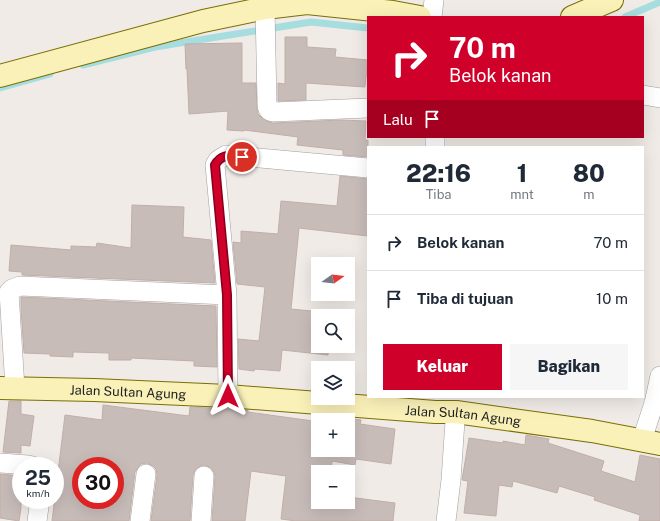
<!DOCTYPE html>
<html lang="id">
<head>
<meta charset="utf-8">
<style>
	:root { --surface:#fff; --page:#f6f6f7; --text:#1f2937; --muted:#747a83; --line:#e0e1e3; --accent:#cf0029 }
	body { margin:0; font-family:"Public Sans",sans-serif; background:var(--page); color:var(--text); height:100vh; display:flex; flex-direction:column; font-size:15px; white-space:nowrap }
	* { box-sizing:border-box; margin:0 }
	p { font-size:13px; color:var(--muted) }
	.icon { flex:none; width:22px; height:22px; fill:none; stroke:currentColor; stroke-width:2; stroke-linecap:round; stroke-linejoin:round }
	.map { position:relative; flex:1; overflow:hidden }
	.drawer { position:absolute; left:367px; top:146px; width:277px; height:252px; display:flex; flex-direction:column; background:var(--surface); border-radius:0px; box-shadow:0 4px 16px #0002 }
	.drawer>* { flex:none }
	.hud { position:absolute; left:367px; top:16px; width:277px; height:122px; border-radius:0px; box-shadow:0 4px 16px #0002; background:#cf0029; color:#fff; overflow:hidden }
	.needle { width:26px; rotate:76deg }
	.tools { position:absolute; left:311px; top:257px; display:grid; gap:8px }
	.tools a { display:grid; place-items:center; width:44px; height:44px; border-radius:0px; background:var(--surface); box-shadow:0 4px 16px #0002; font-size:20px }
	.speed { position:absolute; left:12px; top:457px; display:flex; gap:8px; font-size:20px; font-weight:700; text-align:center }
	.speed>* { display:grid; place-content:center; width:52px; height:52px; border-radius:50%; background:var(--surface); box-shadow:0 4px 16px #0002; line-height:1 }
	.speed small { font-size:10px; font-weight:400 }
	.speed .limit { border:6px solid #d22; background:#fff; color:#111 }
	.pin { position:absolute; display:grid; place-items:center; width:34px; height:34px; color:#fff; margin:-17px; border:2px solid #fff; border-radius:50%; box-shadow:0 1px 4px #0007 }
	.me { position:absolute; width:44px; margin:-22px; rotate:0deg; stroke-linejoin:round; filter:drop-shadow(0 0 3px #0008) }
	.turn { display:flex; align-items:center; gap:14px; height:84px; padding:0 16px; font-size:18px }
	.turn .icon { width:52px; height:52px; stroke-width:2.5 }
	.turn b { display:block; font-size:28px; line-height:34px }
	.then { display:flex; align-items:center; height:38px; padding:0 16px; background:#0003; gap:8px; font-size:15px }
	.eta { display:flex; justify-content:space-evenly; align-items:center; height:68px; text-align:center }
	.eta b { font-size:24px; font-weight:800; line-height:28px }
	.cta { display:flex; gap:8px; margin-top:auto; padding:8px 16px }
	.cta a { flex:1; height:46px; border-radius:0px; background:var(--accent); color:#fff; font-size:16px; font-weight:800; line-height:46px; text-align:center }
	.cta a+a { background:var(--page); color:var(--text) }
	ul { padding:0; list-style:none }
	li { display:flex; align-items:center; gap:12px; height:56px; padding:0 16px; border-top:1px solid var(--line) }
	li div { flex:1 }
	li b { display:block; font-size:15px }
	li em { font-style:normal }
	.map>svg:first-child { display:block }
</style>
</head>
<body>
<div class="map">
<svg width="660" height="521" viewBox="0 0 660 521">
	<rect width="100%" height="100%" fill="#f0ebe6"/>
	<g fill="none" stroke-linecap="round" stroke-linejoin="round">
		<!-- stream -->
		<path stroke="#a6ddde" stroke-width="7" d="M625,17L660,2
			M83,65L155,47L311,22L368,28
			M0,88L50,74"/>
	</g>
	<!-- building -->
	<path fill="#c8bcb9" stroke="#c2aea8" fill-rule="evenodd" d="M285,37H307V47L336,49L335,57L368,60L365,87L306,83V100L278,101V83L285,84Z
		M242,43V83H256L257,109L258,114L262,118L267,121L273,123L341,120L366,121L365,140H368V157L343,155V150L297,145L298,137L244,130V131L227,130L228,111L189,114L187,69H186L185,44Z
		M340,176L368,179V236L299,228L291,309L332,313V316H318V346H329L328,355L282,350L280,371L255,369L254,371L239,369L238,339L259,341L265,287L237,284L233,242L241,243V231L278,234L281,201L337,206Z
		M132,205L184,207L183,237L211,240L215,283L22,275V272L9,271L11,245L71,250V246L96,247L97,243L131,248Z
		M21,297L216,306L217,367L194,366V361L131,358V360H109V353L73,352V357L50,356V354L24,353L21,309Z
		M9,401H21V414L34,416L30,446L21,445V453L3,452Z
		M103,405L189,416L190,407L248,410V412L313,421L314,415L345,418L361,420L360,424L395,429L391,464L356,459L355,465L332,461L331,472H318V502H348V497L395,503L393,521H296L281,519L286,476L251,471L245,521H212L215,476L214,472L210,467L204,465L200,466L195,470L193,475L190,521H151L157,475L156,469L153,466L147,463L141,464L138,467L135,472L129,521H52L65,415L102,420ZM318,420H348V450H318ZM81,466H115V500H81Z
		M526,435L549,439L548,443L604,461L601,471L635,482L640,455L660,459V521H639L640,515L594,500L595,497L559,486L557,493L513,481L512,487L499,485L496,516L464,513L468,481L462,480L469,438L503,443V441L525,445Z
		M0,474L21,476V508L19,521L0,518Z"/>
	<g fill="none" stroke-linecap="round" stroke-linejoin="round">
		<defs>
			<path id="street" d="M265,8L267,103C267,108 268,111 273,112L368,108
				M432,17L434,0
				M643,95L660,98
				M435,137V147
				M15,388L9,292L12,289L20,286L227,295
				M228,396L227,295L215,165L218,160L226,155L368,168
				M642,440L654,403L660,376
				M0,463L28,465L33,466
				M37,521L40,500
				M140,521L146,474
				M201,521L204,476
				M446,521L451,480L455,421L456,412"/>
			<g id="secondary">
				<path d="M572,17L612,0"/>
				<path d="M0,76L203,21L265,8L307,3L393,12L420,17"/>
				<path id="s1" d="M0,388L94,390L228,396L435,412H456L592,431L660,444"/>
			</g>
		</defs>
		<!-- street casing -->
		<use href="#street" stroke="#a0a0a0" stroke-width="20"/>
		<!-- secondary casing -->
		<use href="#secondary" stroke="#7a6f03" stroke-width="24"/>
		<!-- street -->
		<use href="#street" stroke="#fff" stroke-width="19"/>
		<!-- secondary -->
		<use href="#secondary" stroke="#faf1b9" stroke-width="22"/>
	</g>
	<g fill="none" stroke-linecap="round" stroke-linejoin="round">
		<defs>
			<path id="route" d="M228,396L227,295L215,165C222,153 230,156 242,157"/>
		</defs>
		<!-- route casing -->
		<use href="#route" stroke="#87001b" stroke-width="10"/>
		<!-- route -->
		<use href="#route" stroke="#cf0029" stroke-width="7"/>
	</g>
	<g text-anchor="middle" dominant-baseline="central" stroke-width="4" stroke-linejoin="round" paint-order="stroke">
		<!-- street labels -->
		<g font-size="13" fill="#1f1f1f" stroke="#fff">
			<text stroke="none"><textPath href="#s1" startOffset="128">Jalan Sultan Agung</textPath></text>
			<text stroke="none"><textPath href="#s1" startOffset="464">Jalan Sultan Agung</textPath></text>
		</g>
	</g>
</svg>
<div class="tools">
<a><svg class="needle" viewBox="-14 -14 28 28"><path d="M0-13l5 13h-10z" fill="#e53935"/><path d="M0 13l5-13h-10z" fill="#747a83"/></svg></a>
<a><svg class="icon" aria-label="search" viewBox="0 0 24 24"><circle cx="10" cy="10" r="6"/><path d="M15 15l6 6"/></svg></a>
<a><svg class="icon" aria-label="layers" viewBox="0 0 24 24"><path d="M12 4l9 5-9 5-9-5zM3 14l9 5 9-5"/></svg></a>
<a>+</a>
<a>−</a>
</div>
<div class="speed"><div>25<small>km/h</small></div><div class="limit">30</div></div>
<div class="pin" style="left:242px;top:157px;background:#d93025"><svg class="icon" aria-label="arrive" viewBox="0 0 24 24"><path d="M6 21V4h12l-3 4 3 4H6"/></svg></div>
<svg class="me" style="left:228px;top:396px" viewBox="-20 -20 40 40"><path d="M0-17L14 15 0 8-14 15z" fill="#cf0029" stroke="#fff" stroke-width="4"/></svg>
<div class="hud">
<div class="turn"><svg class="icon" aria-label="right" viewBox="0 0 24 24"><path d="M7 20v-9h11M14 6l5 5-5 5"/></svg><div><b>70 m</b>Belok kanan</div></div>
<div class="then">Lalu<svg class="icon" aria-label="arrive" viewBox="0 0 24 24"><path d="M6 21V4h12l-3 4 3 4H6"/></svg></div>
</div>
<section class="drawer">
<div class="eta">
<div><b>22:16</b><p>Tiba</p></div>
<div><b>1</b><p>mnt</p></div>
<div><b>80</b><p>m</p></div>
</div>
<ul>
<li><svg class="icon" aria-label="right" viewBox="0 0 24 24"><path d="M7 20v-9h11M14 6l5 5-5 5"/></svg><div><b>Belok kanan</b></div><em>70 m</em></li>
<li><svg class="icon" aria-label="arrive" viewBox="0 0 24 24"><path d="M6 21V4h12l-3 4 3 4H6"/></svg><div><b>Tiba di tujuan</b></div><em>10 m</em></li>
</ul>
<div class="cta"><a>Keluar</a><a>Bagikan</a></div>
</section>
</div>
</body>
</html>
